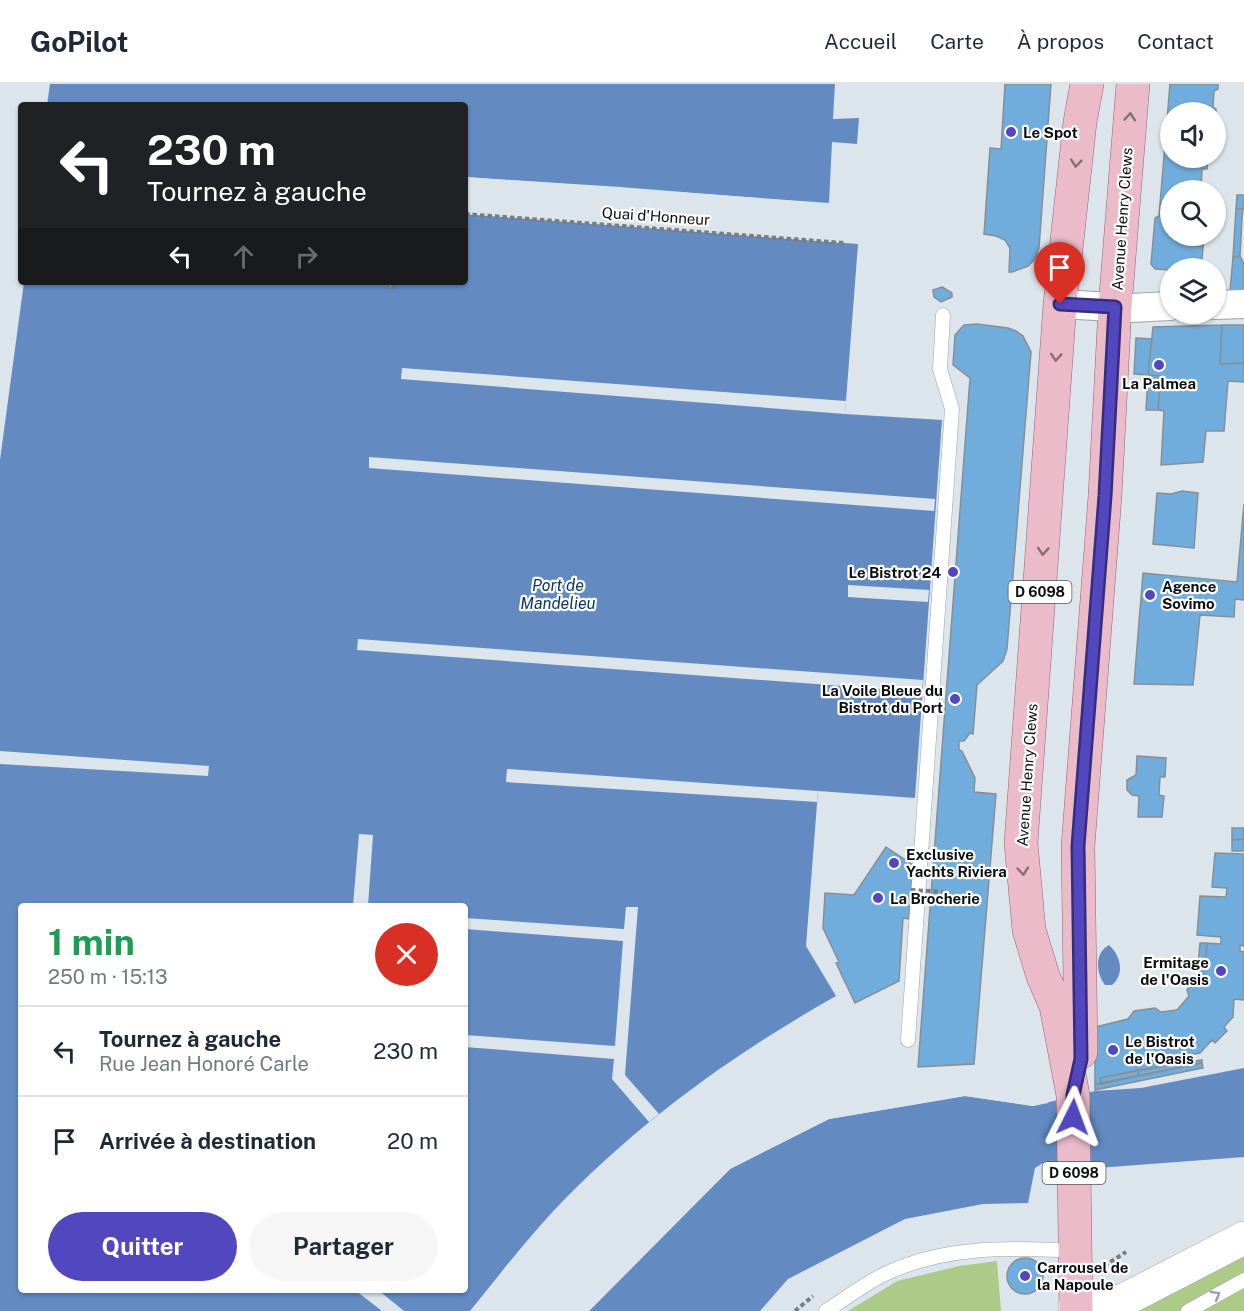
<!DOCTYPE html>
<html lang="fr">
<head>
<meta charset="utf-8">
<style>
	:root { --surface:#fff; --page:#f6f6f7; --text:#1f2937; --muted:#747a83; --line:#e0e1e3; --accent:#5247be }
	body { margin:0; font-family:"Public Sans",sans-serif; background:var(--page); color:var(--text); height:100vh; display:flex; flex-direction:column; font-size:22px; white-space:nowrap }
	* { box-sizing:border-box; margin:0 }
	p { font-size:20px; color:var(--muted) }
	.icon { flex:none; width:33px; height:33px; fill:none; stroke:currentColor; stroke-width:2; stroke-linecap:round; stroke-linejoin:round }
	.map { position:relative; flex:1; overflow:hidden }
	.panel { position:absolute; left:18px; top:819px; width:450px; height:390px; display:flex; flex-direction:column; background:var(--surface); border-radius:6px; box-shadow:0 2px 4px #0004 }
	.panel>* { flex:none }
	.hud { position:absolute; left:18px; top:18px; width:450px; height:183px; border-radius:6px; box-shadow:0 2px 4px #0004; background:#202124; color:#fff; overflow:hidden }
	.controls { position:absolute; left:1160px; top:18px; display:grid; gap:12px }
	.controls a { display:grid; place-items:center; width:66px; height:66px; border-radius:50%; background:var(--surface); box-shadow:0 2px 4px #0004; font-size:30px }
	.pin { position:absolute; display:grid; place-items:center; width:51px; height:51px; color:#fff; margin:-62px -26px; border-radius:50% 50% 50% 0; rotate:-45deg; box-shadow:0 0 6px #0007 }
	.pin .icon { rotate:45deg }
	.me { position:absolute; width:66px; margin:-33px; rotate:3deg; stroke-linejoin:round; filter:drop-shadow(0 0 4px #0008) }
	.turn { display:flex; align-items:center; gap:21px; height:126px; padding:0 30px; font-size:27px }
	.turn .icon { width:78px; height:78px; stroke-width:2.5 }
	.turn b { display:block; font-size:42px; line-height:51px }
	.lanes { display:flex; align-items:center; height:57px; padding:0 30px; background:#0003; justify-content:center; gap:30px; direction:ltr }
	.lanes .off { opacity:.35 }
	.round { display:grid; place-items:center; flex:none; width:63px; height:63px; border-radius:32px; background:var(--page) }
	.overview { display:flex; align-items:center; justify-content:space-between; height:102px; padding:0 30px }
	h1 { font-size:36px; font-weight:700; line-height:45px; color:#1e9e55 }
	.primary-button { display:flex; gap:12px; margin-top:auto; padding:12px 30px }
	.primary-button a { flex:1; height:69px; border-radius:36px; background:var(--accent); color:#fff; font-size:24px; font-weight:700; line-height:69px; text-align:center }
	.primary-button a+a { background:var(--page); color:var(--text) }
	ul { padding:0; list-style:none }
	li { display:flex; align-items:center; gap:18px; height:90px; padding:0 30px; border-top:2px solid var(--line) }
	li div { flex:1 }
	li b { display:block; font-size:22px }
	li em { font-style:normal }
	header { display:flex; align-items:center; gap:36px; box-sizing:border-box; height:84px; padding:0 30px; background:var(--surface); border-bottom:2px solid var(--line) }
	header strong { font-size:28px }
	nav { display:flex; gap:33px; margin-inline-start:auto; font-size:21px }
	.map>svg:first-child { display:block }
</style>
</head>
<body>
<header>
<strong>GoPilot</strong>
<nav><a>Accueil</a><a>Carte</a><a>À propos</a><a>Contact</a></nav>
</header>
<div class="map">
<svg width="1244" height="1227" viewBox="0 0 1244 1227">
	<rect width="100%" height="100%" fill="#dce5ec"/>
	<!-- green -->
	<path fill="#adca89" d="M1244,1167V1227H1133Z
		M997,1177L1001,1227H848L897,1197L959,1182Z"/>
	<!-- water -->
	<path fill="#638bc2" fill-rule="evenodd" d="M50,0H835L833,35L859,34L857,60L832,58L829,119L465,93V21H47Z
		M465,130L858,160L845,330L942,336L915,714L818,707L806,862L836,912C728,973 623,1049 539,1143C515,1170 493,1199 470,1227H0V376L24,198H386L392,203L397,198H465ZM21,822H465V1206H21Z
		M1109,861C1121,872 1125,890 1112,901H1105C1096,889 1094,869 1109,861Z
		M1244,984V1073L1097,1084L1043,1079L1035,1084L1028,1119L983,1120L905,1135L788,1195L760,1227H589L730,1085L829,1035L965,1012L1033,1022L1095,1007L1141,1004Z"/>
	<!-- pier -->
	<path fill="#dce5ec" d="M465,93L620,103L832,120L829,122L465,96Z
		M465,127L845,156L844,159L465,130Z
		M402,284L846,317L845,330L401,295Z
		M369,373L935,415L934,427L369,384Z
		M848,501L929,506L928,518L848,513Z
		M358,555L923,596L922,608L357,566Z
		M0,667L209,682L208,692L0,680Z
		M507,685L818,707L817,718L506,698Z
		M359,750L373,751L368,822H353Z
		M626,823H638L625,991L659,1030L649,1038L612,995L614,975L465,963V951L615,962L623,857L465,845V834L624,845Z
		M964,1009L1033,1019L1048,1016V1019L1033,1022L965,1012L829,1035L730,1085L589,1227H586L728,1082L828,1032Z
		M355,1206H378L404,1227H382Z"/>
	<!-- building -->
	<path fill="#70acdc" stroke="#878f95" stroke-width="1.5" d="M1005,0H1051L1039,164L1034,176L1028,182L1012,188H1009L1010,164L1005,156L996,152L984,150L990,64L1001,65Z
		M1170,0H1218V5L1214,7L1213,23L1216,25V31L1215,28H1170V74H1208L1207,85H1202L1201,106H1170V152H1207L1204,154L1201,184L1176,183L1170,184V186L1155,185L1151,180L1155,134L1159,132Z
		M1237,111H1244V125H1236Z
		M1236,125H1243L1242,134L1240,172L1233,173Z
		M1240,172L1244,180V207H1230L1233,173Z
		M942,203L952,209V213L941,218L934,213L933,206Z
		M977,240L1008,244L1016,247L1023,252L1031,268L1007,565L1003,577L977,601L973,650L970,649L964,657H959V666L962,667L975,694L974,708L996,710L974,980L918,983L970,294L953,281L955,251L964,241Z
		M1222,241L1220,280L1244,279V298L1228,297L1224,347H1206L1203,378L1161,381L1164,327L1158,326L1161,292L1148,291L1153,243Z
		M1222,241H1244V279L1220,280Z
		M1136,254L1152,255L1148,291L1134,290Z
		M1148,291L1161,292L1158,326H1146Z
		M1182,407L1198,409L1194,464L1153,460L1157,409L1171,410Z
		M1244,420V516L1235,515L1234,533L1200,531L1193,601L1134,600L1143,489L1237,498Z
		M1137,672L1166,674L1165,693H1160L1159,711L1164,712L1162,733H1138L1139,712L1132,711L1127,706V696L1136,691Z
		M1232,744H1244V755L1232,756Z
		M1244,755V767H1232V756Z
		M886,763L913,781L909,835L903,834L899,897L855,919L836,879L839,878L823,844L825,809L854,811Z
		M1215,769L1244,770V862L1240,861V867L1244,868V916L1234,915L1233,933L1224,943L1227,947L1215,959L1212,956L1200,969L1163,975L1164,982L1100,994L1101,1000H1095V943L1128,935L1134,927L1155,924L1161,928L1177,926L1189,912L1187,906L1191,899L1197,894H1204L1207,859L1221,860V853L1197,851L1200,812L1226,813L1227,804L1212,803Z
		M1200,859H1207L1204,894H1197Z
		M1202,976V979L1139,992L1138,986Z
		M1202,979L1203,984L1095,1006V1000Z
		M1138,986L1139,992L1101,1000L1100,994Z
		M1007 1192a18 18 0 1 1 36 0a18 18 0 1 1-36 0Z"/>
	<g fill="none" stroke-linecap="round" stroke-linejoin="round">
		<defs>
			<path id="service" d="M908,956L952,325L940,285L943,231
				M826,1227C845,1215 864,1200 885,1190C943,1162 1011,1163 1074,1167
				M1188,1227L1244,1196"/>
			<path id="minor" d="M1060,220L1131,224L1170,222
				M1215,221L1244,220"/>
			<path id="tertiary" d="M1075,1222L1107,1220L1124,1216L1244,1154"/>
			<path id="primary" d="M1081,968L1078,762L1105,412L1115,223L1133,0
				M1076,1227L1073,1011L1056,922L1043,892L1029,846L1021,759L1060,220L1080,38L1087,0"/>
		</defs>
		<!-- service casing -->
		<use href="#service" stroke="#9da5ab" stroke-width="15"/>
		<!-- minor casing -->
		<use href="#minor" stroke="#9da5ab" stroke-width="30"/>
		<!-- tertiary casing -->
		<use href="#tertiary" stroke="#9da5ab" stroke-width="34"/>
		<!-- primary casing -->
		<use href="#primary" stroke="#946271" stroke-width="34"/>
		<!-- path -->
		<path stroke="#777d82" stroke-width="4" stroke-dasharray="4.5 3" stroke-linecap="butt" d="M465,130L844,159
			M386,198L392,203L397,198
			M1104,1182L1126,1168
			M795,1227L813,1212"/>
		<!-- service -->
		<use href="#service" stroke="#fff" stroke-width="14"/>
		<!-- minor -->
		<use href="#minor" stroke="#fff" stroke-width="28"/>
		<!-- tertiary -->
		<use href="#tertiary" stroke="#fff" stroke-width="33"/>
		<!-- primary -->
		<use href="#primary" stroke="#ebbbc9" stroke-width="33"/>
		<!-- path-bridge -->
		<path stroke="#777d82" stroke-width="4" stroke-dasharray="4.5 3" stroke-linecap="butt" d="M911,806L947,808"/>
	</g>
	<!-- one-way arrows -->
	<defs><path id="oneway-chevron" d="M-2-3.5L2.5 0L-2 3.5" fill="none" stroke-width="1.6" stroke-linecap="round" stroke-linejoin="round" transform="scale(1.5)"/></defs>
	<g stroke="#876e76">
		<use href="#oneway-chevron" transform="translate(1130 33) rotate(-86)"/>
		<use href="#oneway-chevron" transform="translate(1076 79) rotate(96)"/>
		<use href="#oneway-chevron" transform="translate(1056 273) rotate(94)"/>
		<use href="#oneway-chevron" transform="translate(1043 467) rotate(94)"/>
		<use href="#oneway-chevron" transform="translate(1023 787) rotate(85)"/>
	</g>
	<use stroke="#9e9fa0" href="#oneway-chevron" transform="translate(1216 1211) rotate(-30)"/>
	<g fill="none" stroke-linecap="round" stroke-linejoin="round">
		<defs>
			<path id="route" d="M1060,220L1115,223L1105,412L1078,762L1081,975L1073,1011V1033"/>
		</defs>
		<!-- route casing -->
		<use href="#route" stroke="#352e7c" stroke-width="15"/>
		<!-- route -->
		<use href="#route" stroke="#5247be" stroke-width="10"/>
	</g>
	<!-- markers -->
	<g fill="#5247be" stroke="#fff" stroke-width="2">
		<circle cx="1011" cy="48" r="6"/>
		<circle cx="1159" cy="281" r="6"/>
		<circle cx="953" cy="488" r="6"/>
		<circle cx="1150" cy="511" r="6"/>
		<circle cx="955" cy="615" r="6"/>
		<circle cx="894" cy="779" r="6"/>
		<circle cx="878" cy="814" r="6"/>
		<circle cx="1221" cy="887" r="6"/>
		<circle cx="1113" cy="966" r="6"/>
		<circle cx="1025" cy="1192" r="6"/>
	</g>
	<g text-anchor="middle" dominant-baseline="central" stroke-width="4.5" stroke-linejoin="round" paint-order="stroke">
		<!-- shield labels -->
		<g fill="#fff" stroke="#555758" stroke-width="1.5">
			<rect x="1008.5" y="497" width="63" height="22" rx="4.5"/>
			<rect x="1042.5" y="1078" width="63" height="22" rx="4.5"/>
		</g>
		<g font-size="14" font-weight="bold" fill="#0c0f11">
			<text x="1040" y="508">D 6098</text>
			<text x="1074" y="1089">D 6098</text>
		</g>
		<!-- poi labels -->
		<g font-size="15" font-weight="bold" fill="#0c0f11" stroke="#fff" text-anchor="start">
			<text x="1023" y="48">Le Spot</text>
			<text x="1159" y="299" text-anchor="middle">La Palmea</text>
			<text x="941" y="488" text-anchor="end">Le Bistrot 24</text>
			<text x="1162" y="502">Agence<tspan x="1162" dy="17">Sovimo</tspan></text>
			<text x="943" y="606" text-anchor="end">La Voile Bleue du<tspan x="943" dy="17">Bistrot du Port</tspan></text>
			<text x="906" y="770">Exclusive<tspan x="906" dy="17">Yachts Riviera</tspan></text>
			<text x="890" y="814">La Brocherie</text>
			<text x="1209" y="878" text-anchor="end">Ermitage<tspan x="1209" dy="17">de l'Oasis</tspan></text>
			<text x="1125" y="957">Le Bistrot<tspan x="1125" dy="17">de l'Oasis</tspan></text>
			<text x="1037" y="1183">Carrousel de<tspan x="1037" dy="17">la Napoule</tspan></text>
		</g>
		<!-- street labels -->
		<g font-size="15" fill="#0c0f11" stroke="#fff">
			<text transform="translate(656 132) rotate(4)">Quai d'Honneur</text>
			<text transform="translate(1122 135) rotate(-86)">Avenue Henry Clews</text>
			<text transform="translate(1027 691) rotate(-86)">Avenue Henry Clews</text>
		</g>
		<!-- water labels -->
		<g font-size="16" font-style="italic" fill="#0b3467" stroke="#fff">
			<text x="558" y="501">Port de<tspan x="558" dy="18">Mandelieu</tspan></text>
		</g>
	</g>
</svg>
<div class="controls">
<a><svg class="icon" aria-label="sound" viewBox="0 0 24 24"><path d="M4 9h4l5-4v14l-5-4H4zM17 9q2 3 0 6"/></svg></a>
<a><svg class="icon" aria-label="search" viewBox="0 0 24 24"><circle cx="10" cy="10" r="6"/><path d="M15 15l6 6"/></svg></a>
<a><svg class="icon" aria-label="layers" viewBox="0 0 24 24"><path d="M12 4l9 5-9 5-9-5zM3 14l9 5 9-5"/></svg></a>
</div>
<div class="pin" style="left:1060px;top:220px;background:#d93025"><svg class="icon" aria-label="arrive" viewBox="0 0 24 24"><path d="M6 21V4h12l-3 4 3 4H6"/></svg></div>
<svg class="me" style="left:1073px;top:1033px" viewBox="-20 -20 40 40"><path d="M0-17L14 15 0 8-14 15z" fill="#5247be" stroke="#fff" stroke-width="4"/></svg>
<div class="hud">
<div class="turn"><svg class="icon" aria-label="left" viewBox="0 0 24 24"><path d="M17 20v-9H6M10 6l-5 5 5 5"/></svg><div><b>230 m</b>Tournez à gauche</div></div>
<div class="lanes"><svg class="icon" aria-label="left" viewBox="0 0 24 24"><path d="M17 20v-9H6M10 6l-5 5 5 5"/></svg><svg class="icon off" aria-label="ahead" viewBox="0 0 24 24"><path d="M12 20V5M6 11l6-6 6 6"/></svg><svg class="icon off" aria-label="right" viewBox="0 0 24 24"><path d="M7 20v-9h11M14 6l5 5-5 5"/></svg></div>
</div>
<section class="panel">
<div class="overview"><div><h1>1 min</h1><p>250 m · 15:13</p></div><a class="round" style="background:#d93025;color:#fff"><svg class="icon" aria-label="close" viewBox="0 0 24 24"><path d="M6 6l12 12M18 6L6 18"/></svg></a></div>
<ul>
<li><svg class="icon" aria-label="left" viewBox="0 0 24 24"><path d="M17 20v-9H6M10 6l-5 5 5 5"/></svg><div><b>Tournez à gauche</b><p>Rue Jean Honoré Carle</p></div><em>230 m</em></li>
<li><svg class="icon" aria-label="arrive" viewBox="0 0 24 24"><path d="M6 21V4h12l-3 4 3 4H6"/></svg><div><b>Arrivée à destination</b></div><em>20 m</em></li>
</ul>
<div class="primary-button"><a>Quitter</a><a>Partager</a></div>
</section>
</div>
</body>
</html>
